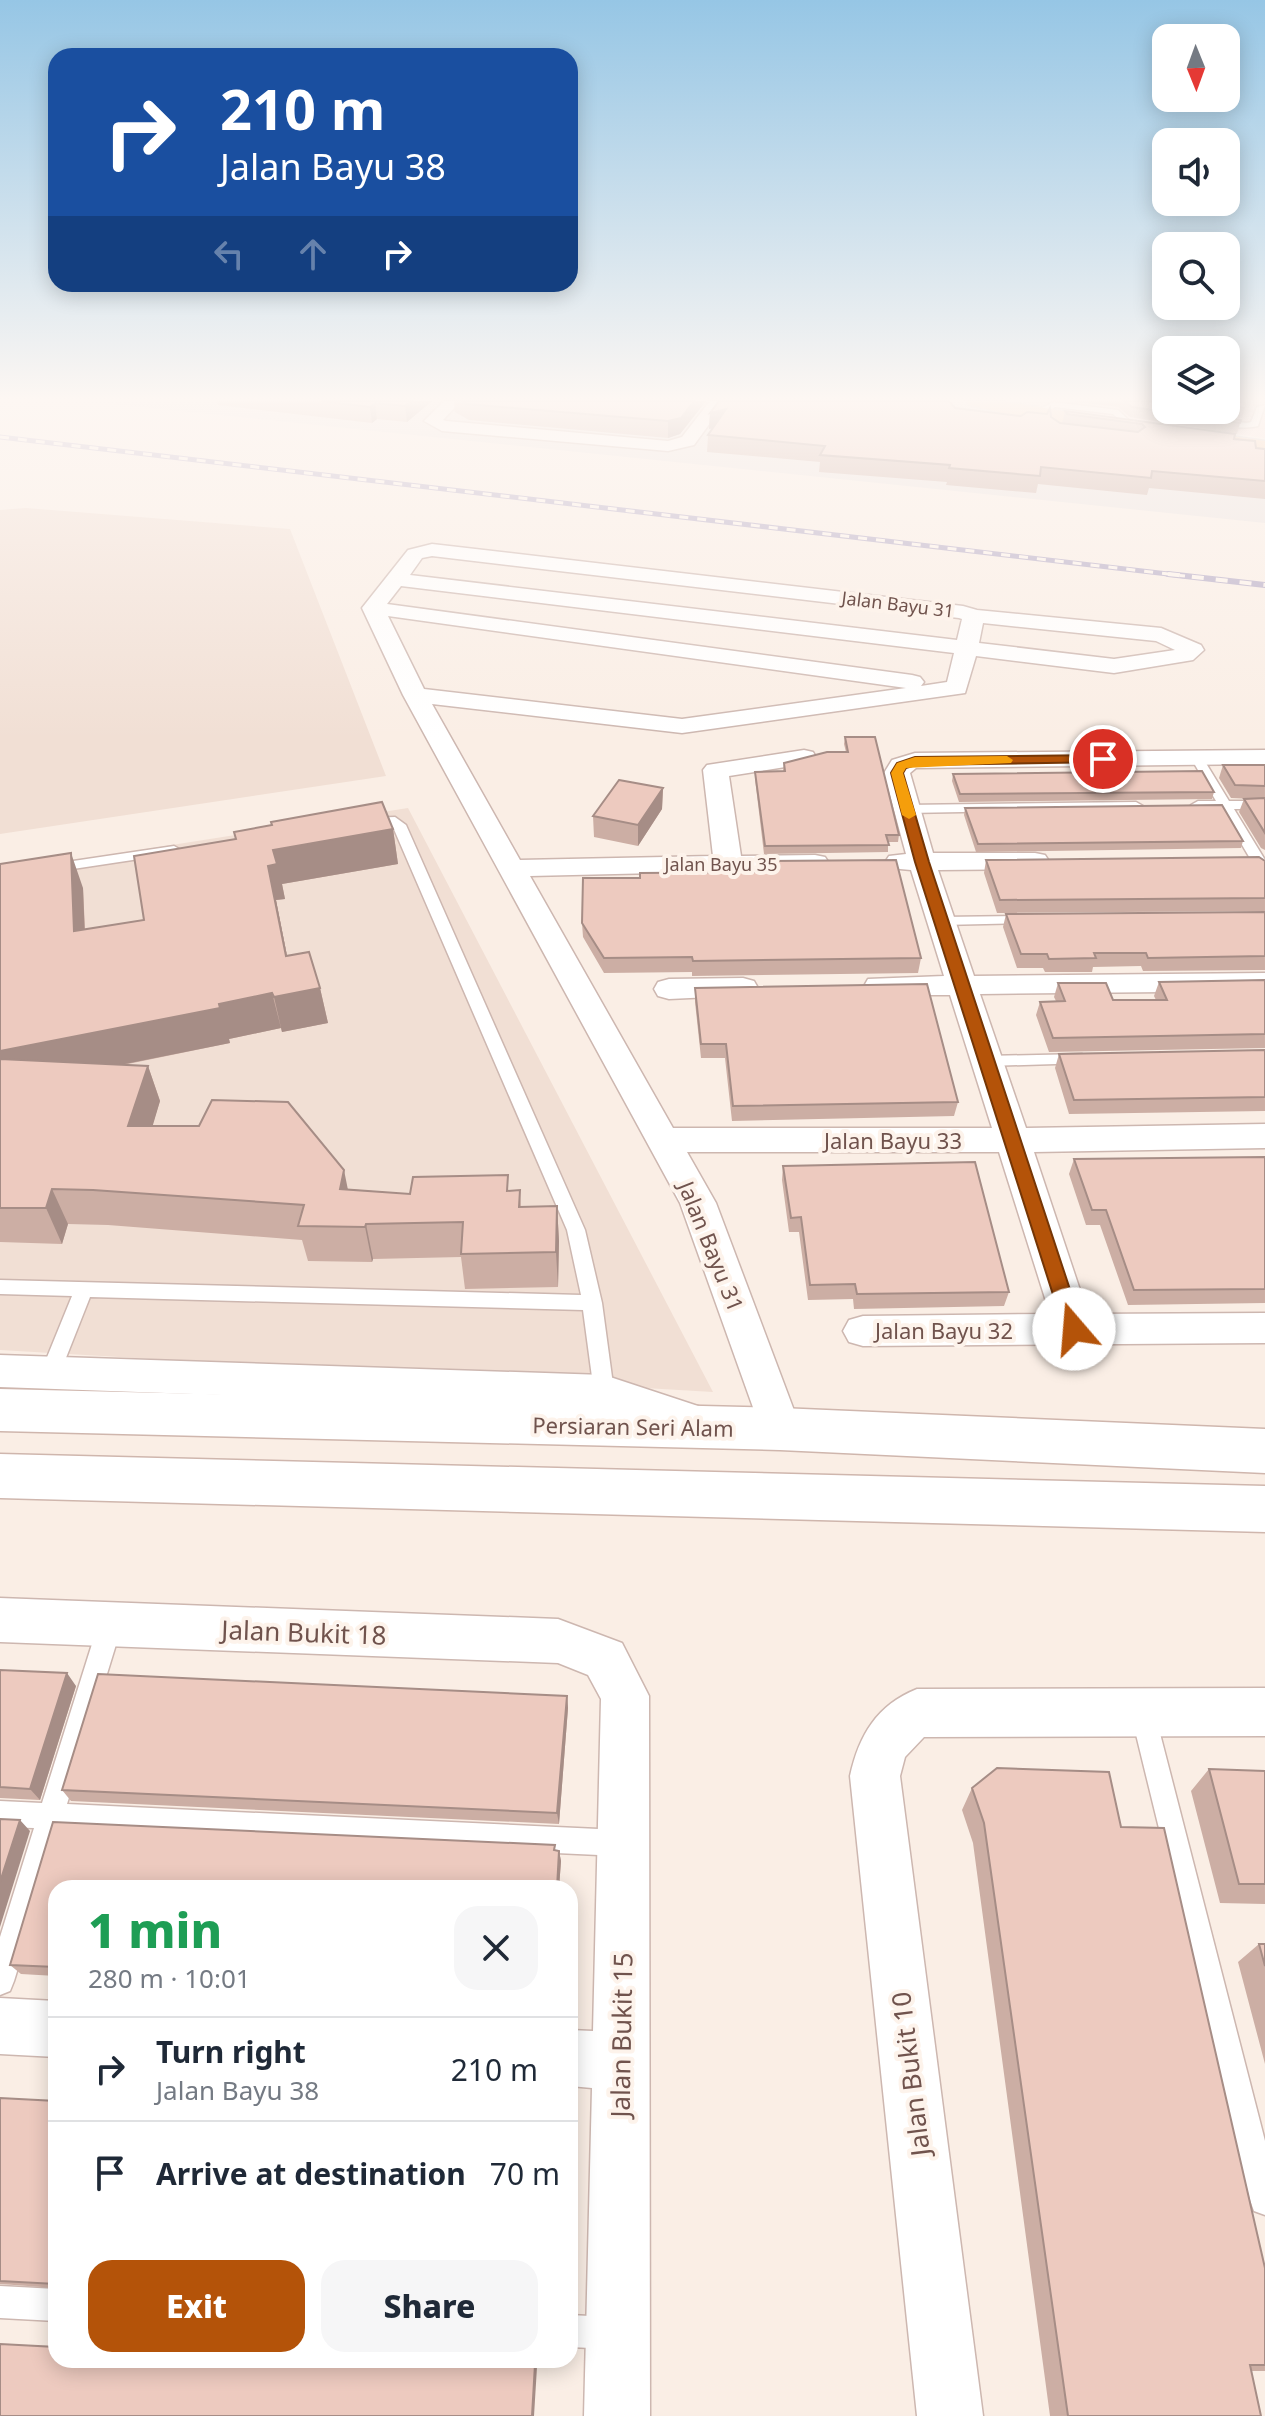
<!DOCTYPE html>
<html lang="en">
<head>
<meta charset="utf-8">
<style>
	:root { --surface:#fff; --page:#f6f6f7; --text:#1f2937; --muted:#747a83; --line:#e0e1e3; --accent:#b45309 }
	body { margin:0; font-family:"Noto Sans",sans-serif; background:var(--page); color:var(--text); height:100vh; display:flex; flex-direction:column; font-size:30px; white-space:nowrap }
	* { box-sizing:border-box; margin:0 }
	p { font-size:26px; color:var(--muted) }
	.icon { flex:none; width:44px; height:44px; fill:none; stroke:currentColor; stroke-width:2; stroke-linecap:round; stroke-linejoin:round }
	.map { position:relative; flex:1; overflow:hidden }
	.details { position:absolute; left:48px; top:1880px; width:530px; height:488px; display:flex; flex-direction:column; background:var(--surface); border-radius:24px; box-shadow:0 4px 20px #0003 }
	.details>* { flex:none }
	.top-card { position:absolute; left:48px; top:48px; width:530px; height:244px; border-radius:24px; box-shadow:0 4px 20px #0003; background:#1a4fa0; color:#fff; overflow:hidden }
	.needle { width:52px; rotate:179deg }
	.controls { position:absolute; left:1152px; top:24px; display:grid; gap:16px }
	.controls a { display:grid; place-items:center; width:88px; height:88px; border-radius:16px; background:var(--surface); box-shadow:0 4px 20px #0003; font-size:40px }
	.pin { position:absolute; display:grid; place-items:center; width:68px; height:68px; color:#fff; margin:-34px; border:4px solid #fff; border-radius:50%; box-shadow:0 2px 8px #0007 }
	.me { position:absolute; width:88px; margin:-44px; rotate:342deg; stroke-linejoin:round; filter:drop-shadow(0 0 6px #0008) }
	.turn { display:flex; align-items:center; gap:28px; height:168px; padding:0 40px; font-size:36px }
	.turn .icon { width:104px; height:104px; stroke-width:2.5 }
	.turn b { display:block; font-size:56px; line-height:68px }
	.lanes { display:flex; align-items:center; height:76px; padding:0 40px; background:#0003; justify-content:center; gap:40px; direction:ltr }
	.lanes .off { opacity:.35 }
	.round { display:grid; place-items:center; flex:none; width:84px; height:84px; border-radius:24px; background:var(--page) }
	.summary { display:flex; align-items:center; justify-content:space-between; height:136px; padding:0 40px }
	h1 { font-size:48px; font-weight:800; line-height:60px; color:#1e9e55 }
	.action { display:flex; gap:16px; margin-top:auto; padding:16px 40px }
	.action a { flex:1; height:92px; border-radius:24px; background:var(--accent); color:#fff; font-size:32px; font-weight:800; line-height:92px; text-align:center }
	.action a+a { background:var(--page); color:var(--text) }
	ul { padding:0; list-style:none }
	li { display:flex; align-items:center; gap:24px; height:104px; padding:0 40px; border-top:2px solid var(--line) }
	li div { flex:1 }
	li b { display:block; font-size:30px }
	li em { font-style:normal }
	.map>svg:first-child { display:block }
</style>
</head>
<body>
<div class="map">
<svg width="1265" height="2416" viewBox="0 0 1265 2416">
	<rect width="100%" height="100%" fill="#faeee5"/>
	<!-- residential -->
	<path fill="#f1dfd4" d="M26,508L290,529L386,776L0,834V510Z
		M408,808L713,1392L0,1350V872Z"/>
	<!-- commercial -->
	<path fill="#f9deda" d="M1025,401H1166V410H1226V401L1265,405V438L1023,406Z"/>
	<!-- industrial -->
	<path fill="#eae2df" d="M84,401H961L1027,418L1265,451V523Z"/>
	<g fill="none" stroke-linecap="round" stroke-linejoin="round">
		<defs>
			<path id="service" d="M1053,402L1118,410L1137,428L1130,430L1113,414L1055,407L1041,416H1035V412Z
				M1265,405L1258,426C1242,430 1192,426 1179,416L1181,410H1189L1187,415L1190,417L1247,423L1251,422L1257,407Z
				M1193,755H1201L1229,801H1265V809H1234L1265,860V876L1258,872L1221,809H1198L1191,805L1198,801H1216L1191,758Z
				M1136,802L1143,806L1141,809L907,813L900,809L907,805Z
				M395,817L406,825L585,1230L602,1303L614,1392L611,1398L604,1400L597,1398L594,1392L583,1310L90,1297L58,1378L51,1380L44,1378L41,1372L72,1296L0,1294V1280L581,1295L567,1230L393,827L366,826L359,822L366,818Z
				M174,846L181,850L179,853L53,872L46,868L53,864Z
				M1026,916L1031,917V923L942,925L935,921L942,917Z
				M1082,1054L1090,1059L1088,1063L987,1066L979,1061L987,1056Z
				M110,1614L118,1617L122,1625L67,1804L620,1830L629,1834L633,1843L629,1852L620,1856L60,1830L14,1981L10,1991L0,1995V1937L34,1828L0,1827V1801L42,1803L98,1625L102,1617Z
				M1143,1702L1152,1706L1155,1714L1265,2141V2215L1254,2211L1250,2200L1131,1714L1134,1706Z
				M0,2286L56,2289V2321L0,2318Z
				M570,2315L611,2317L622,2322L627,2333L622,2344L611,2349L570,2347Z"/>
			<path id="minor" d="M444,401H461L443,420L446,421L668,441L682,437L710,401H726L694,445L668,451L442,431L424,421Z
				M432,544L963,606L977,610L1161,628L1201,645L1204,650L1193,660L1114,673L976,656L965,693L682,733L432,704L520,860L713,856L703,770L707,765L804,750L813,752L816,757L813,762L804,764L729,776L741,856L815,855L825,857L829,863L825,869L530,876L673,1128H992L950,995H879L868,993L864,986L868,979L944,976L911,870L889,868L885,862L889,856L906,854L884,773L892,760L915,753L1265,750V764L916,768L910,773L933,853H1035L1045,855L1049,861L1045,867L1035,869L938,870L974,976L1265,973V991L980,994L1026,1128L1265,1124V1148L1034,1152L1088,1314L1265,1313V1343L863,1346L849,1342L843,1331L849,1320L863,1316L1050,1314L999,1152H687L716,1203L801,1429L795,1441L780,1446L765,1441L680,1203L403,695L362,608L408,550ZM432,556L959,618L962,619L957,640L410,575L422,558ZM401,586L954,653L947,682L921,686L924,682L920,677L912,675L387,604ZM388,616L906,688L682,719L424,689ZM983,623L1156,641L1175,650L1114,659L979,643Z
				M743,978L754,981L758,988L754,995L669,999L658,996L654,989L658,982L669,979Z
				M0,1355L604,1375L704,1408L710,1420L704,1432L689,1437L604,1409L0,1387Z
				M0,1598L558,1619L622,1643L649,1696L650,2416H584L592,2088L570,2086V2030L593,2031L601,1699L588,1675L558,1663L0,1642Z
				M1265,1688V1736L924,1737L905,1757L900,1776L983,2416H917L850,1776C859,1735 877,1705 917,1689Z
				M0,1998L56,2001V2057L0,2054Z"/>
			<path id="secondary" d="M0,1389L780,1408L1265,1429V1473L780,1450L0,1431Z
				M0,1454L1265,1486V1532L0,1498Z"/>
			<path id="primary" d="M966,401H1002L1123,421L1133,427L1123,433L1028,419L969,405Z
				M1195,431L1265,441V453L1188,441L1185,437L1188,433Z"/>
		</defs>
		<!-- service casing -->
		<use href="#service" stroke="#cdb7b0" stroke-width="3"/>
		<!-- minor casing -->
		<use href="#minor" stroke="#cdb7b0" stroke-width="3"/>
		<!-- secondary casing -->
		<use href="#secondary" stroke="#cfb6ad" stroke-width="3"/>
		<!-- primary casing -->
		<use href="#primary" stroke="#d4cbca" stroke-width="3"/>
		<!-- service -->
		<use href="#service" fill="#fff" fill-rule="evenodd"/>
		<!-- minor -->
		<use href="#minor" fill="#fff" fill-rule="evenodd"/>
		<!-- secondary -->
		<use href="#secondary" fill="#fff" fill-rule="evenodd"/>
		<!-- primary -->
		<use href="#primary" fill="#f3c7a4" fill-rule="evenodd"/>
		<defs>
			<path id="rail-far1" d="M0,437L1185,576"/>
			<path id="rail" d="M1168,574L1265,585"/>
		</defs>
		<!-- rail-far1 casing -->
		<use href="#rail-far1" stroke="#b0a5c2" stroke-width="5"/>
		<!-- rail casing -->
		<use href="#rail" stroke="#b0a5c2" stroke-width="6"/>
		<!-- rail-far1 -->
		<use href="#rail-far1" stroke="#fdf3eb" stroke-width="3" stroke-dasharray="9" stroke-linecap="butt"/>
		<!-- rail -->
		<use href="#rail" stroke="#fdf3eb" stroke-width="4" stroke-dasharray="12" stroke-linecap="butt"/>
	</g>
	<!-- wall -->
	<path fill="#ccaea4" d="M217,401H432L407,422L377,419L372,423L218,405Z
		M454,401H706L680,434L668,438L469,420L455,412Z
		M1070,401H1166L1187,412L1191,413L1192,410H1226V404L1245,407L1242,418L1208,415L1241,420L1237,434L1130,417L1118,407Z
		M955,408L1021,416L1051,417L1062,424L1065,411L1234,439L1256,448L1265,449V499L1149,488L1147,495L1038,484L1036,493L946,485L947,482L819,472L820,462L707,452L708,435L712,428L709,429L710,413Z
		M845,737L899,835L898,842H888V852L764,854L755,779V772L783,771L784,763L846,752L844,744Z
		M1223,765H1265V850L1261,848L1239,812L1244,799H1254L1231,798L1219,778Z
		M953,774L1214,792L1212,799L959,802L952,781Z
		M663,788L662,809L638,846L594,837L593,816Z
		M965,808L1243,841L1241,848L976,852L964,815Z
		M393,829L398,864L282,884L285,899L276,900L287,956L320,988L328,1023L282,1032L281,1028L229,1039L230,1043L123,1065L148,1066L160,1101L152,1126L348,1189L410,1194L520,1190L521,1207L557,1206L559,1241L558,1287L465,1289L461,1257L373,1259L372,1262L308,1261L302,1240L108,1225L68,1224L62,1244L0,1242V864L83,888L85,929L144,920Z
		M986,860L1265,861V911L997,913L984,873Z
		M768,861L921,958L918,973L692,976V972L604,973L583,937L582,923L640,878L767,872Z
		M1265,912V970L1143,971L1141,966L1093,967L1092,972H1045L1043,968H1017L1003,927L1006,914Z
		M1265,980V1048L1049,1052L1036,1015L1040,1002L1056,1001L1054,997L1058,983L1113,1000H1156L1154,996L1159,982Z
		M695,988L958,1102L954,1116L732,1121L725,1058H701L695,1002Z
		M1265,1050V1111L1069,1114L1055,1068L1059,1054Z
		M1265,1157V1303L1128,1305L1100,1225H1086L1069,1174L1074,1159Z
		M783,1166L1009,1292L1004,1306L854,1309L853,1299L808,1300L799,1232H789L782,1180Z
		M0,1670L76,1686L40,1800L0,1798Z
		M567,1696L568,1708L559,1824L71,1801L62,1790Z
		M1209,1769L1265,1771V1904L1220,1903L1191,1791Z
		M972,1788L1121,1827L1265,2268V2371H1251L1261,2416H1050L973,1843L962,1810Z
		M53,1822L555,1845V1851H559L561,1861L559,1888H56V1976L21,1974L10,1965Z
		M1259,1944H1265V2064L1238,1962Z
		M0,2098L56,2101V2288L0,2284Z"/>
	<!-- shaded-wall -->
	<path fill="#a68d86" d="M411,401H432L407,422L405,406Z
		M694,401H706L680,434L668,438V421Z
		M375,403L377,419L372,423L370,407Z
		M726,409L725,425L709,429L710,413Z
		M663,788L662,809L638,846V825Z
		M393,829L398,864L282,884L285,899L276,900L294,991L268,866L273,850Z
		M71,853L83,888L86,966L74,931Z
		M320,988L328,1023L282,1032L274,997Z
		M272,993L281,1028L229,1039L230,1043L10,1087L0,1071V1051Z
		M148,1066L160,1101L142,1162L128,1126Z
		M344,1170L351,1205L340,1189Z
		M52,1189L68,1224L62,1244L46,1208Z
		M557,1206L559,1241L558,1287L556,1252Z
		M366,1224L373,1259L372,1262L365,1227Z
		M67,1673L76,1686L40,1800L30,1789Z
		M567,1696L568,1708L559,1824L557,1813Z
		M20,1820L30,1831L0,1927V1882Z
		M559,1851L561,1861L559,1888H557Z
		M535,2364L537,2367L534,2416H532Z"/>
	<!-- building -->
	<path fill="#edcabf" stroke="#a68d86" stroke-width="2" d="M321,401H411L405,406L375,403L370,407Z
		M463,401H694L681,418L668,421L467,404Z
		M719,401H949L955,408L1021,416L1027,412L1047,414L1050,408L1051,417L1060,423L1138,432L1145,427L1142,424L1067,414L1065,411L1235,434L1234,439L1255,441L1256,448L1265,449V481L1152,471L1151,478L1041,467L1040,476L949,468L950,465L820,455L825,446L708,435L726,409L710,413Z
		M1125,401H1166V410H1184L1187,412L1241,420L1240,423L1132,407Z
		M845,737H875L899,835H886L889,845L765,846L755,772L785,771L784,763L827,752H848Z
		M1223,765H1265V786L1235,785Z
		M1202,771L1214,792L960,794L953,774Z
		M619,780L663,788L638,825L593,816Z
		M1265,798V833L1244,799Z
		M382,802L393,829L273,850L277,864L268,866L286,956L309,952L320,988L274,997L272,993L219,1004L220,1008L0,1051V864L71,853L74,931L144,920L134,856L236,839L234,832L272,825L271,822Z
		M1222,805L1243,841L978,844L965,808Z
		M1259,857L1265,861V898L1000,900L986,860Z
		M896,860L921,958L693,961L692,957L604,958L582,923L583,878H640V873L769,872L768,861Z
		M1265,912V956L1148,958L1146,953H1094L1096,958L1049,959L1047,954H1021L1006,914Z
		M1265,980V1034L1053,1038L1040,1002L1065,1001L1058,983H1106L1113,1000H1167L1159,982Z
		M927,984L958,1102L733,1106L726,1044H701L695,988Z
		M1265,1050V1097L1074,1100L1059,1054Z
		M0,1059L148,1066L128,1126H199L212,1100L288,1102L344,1170L340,1189L410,1194L413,1177L508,1175L507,1191L520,1190L519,1207L557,1206L556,1252L461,1254L463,1222L366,1224L365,1227L298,1226L304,1205L93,1190L52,1189L46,1208H0Z
		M1265,1157V1289L1134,1290L1106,1210H1092L1074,1159Z
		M975,1162L1009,1292L857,1294L855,1284L810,1285L801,1217L791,1218L783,1166Z
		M0,1670L67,1673L30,1789L0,1787Z
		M98,1674L567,1696L557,1813L62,1790Z
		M997,1768L1109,1772L1121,1827L1164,1828L1265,2268V2365H1250L1261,2416H1068L984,1823L972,1788Z
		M1209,1769L1265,1771V1884H1239Z
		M0,1819L20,1820L0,1882Z
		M53,1822L555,1845L554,1850L559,1851L557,1888H56V1967L10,1965Z
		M1259,1944H1265V1966Z
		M0,2098L56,2101V2284L0,2281Z
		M0,2344L56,2347V2360H418L535,2364L532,2416H0Z"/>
	<!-- sky -->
	<linearGradient id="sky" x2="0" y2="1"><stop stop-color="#96c6e5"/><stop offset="0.54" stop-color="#fdf7f3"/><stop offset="1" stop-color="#fdf7f3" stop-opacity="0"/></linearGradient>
	<rect width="1265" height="739" fill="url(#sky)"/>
	<!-- route -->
	<path fill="#b45309" stroke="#753606" stroke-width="2" d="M1103,755L1109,759L1107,762L916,765L906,768L903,773L929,862L1083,1329L1081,1335H1067L1064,1329L915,862L891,773L897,763L915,757Z"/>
	<!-- slow -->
	<path fill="#f59e0b" d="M1007,756L1013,760L1011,763L906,768L903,773L916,815L909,819L902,815L891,773L897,763L915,757Z"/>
	<g text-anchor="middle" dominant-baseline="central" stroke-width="8" stroke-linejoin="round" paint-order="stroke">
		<!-- far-street labels -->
		<g font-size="18" fill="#70534d" stroke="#fdf3eb">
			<text transform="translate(898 604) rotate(7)">Jalan Bayu 31</text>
			<text x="721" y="864">Jalan Bayu 35</text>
		</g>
		<!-- street labels -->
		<g font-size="22" fill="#70534d" stroke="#fdf3eb">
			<text x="893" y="1140">Jalan Bayu 33</text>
			<text transform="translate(712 1246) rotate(68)">Jalan Bayu 31</text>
			<text x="944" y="1330">Jalan Bayu 32</text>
			<text transform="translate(633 1426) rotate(1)">Persiaran Seri Alam</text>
		</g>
		<!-- near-street labels -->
		<g font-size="26" fill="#70534d" stroke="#fdf3eb">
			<text transform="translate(304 1632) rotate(2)">Jalan Bukit 18</text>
			<text transform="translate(621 2035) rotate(-89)">Jalan Bukit 15</text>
			<text transform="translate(910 2074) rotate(-97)">Jalan Bukit 10</text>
		</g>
	</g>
</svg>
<div class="controls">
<a><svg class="needle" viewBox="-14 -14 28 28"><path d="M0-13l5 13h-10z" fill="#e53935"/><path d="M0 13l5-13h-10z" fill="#747a83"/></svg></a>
<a><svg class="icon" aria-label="sound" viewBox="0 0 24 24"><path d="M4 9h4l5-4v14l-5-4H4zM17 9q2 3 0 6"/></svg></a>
<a><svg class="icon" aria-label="search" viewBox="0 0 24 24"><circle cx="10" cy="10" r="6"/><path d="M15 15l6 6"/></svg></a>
<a><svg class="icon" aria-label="layers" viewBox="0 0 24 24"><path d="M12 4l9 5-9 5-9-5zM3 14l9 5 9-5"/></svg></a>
</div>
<div class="pin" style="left:1103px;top:759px;background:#d93025"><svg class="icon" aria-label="arrive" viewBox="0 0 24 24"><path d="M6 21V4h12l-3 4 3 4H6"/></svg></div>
<svg class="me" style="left:1074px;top:1329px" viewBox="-20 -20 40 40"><circle r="19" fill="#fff"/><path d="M0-13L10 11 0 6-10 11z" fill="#b45309"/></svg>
<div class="top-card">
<div class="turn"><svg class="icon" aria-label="right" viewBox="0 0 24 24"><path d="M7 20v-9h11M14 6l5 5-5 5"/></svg><div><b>210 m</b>Jalan Bayu 38</div></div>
<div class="lanes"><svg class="icon off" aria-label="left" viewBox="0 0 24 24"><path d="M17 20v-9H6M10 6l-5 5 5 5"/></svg><svg class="icon off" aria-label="ahead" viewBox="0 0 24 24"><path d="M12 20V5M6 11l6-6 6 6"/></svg><svg class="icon" aria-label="right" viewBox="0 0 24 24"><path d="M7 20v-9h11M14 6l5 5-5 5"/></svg></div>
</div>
<section class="details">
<div class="summary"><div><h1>1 min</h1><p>280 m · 10:01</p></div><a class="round"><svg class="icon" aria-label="close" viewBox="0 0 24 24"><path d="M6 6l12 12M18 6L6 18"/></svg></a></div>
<ul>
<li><svg class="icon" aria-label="right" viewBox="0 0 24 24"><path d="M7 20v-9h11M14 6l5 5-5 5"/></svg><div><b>Turn right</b><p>Jalan Bayu 38</p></div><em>210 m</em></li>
<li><svg class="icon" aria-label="arrive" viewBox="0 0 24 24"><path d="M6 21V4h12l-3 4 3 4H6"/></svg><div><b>Arrive at destination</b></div><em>70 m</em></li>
</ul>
<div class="action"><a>Exit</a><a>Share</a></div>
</section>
</div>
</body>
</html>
